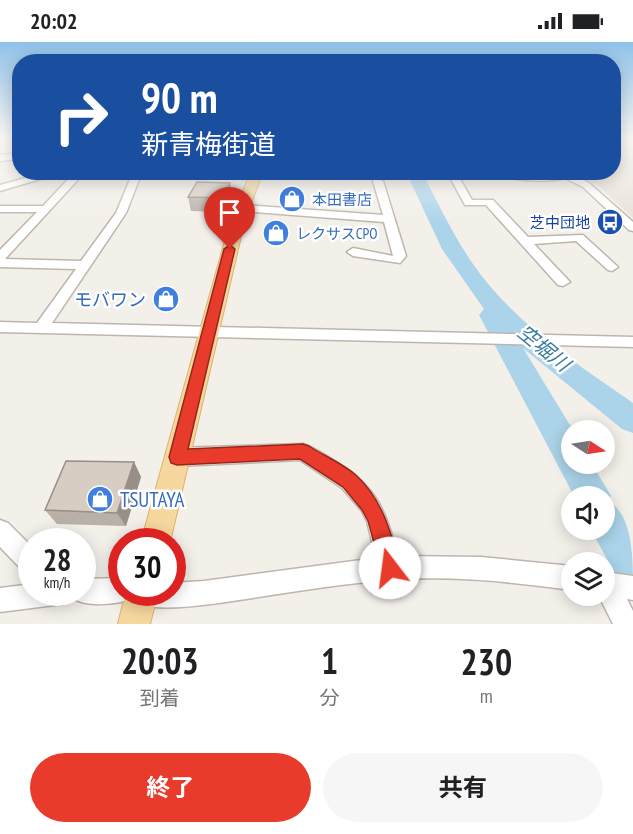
<!DOCTYPE html>
<html lang="ja">
<head>
<meta charset="utf-8">
<style>
	:root { --surface:#fff; --page:#f6f6f6; --text:#202124; --muted:#757577; --accent:#e83b2b }
	body { margin:0; font-family:"PT Sans Narrow","Noto Sans JP",sans-serif; background:var(--page); color:var(--text); height:100vh; display:flex; flex-direction:column; font-size:22px; white-space:nowrap }
	* { box-sizing:border-box; margin:0 }
	p { font-size:20px; color:var(--muted) }
	.icon { flex:none; width:33px; height:33px; fill:none; stroke:currentColor; stroke-width:2; stroke-linecap:round; stroke-linejoin:round }
	.map { position:relative; height:582px; overflow:hidden }
	.drawer { display:flex; flex-direction:column; background:var(--surface); flex:1 }
	.drawer>* { flex:none }
	.guide { position:absolute; left:12px; top:12px; width:609px; height:126px; border-radius:24px; box-shadow:0 3px 15px #0003; background:#1a4fa0; color:#fff; overflow:hidden }
	.needle { width:39px; rotate:102deg }
	.controls { position:absolute; left:561px; top:378px; display:grid; gap:12px }
	.controls a { display:grid; place-items:center; width:54px; height:54px; border-radius:50%; background:var(--surface); box-shadow:0 3px 15px #0003; font-size:30px }
	.speed { position:absolute; left:18px; top:486px; display:flex; gap:12px; font-size:30px; font-weight:700; text-align:center }
	.speed>* { display:grid; place-content:center; width:78px; height:78px; border-radius:50%; background:var(--surface); box-shadow:0 3px 15px #0003; line-height:1 }
	.speed small { font-size:15px; font-weight:400 }
	.speed .limit { border:9px solid #d22; background:#fff; color:#111 }
	.pin { position:absolute; display:grid; place-items:center; width:51px; height:51px; color:#fff; margin:-62px -26px; border-radius:50% 50% 50% 0; rotate:-45deg; box-shadow:0 0 6px #0007 }
	.pin .icon { rotate:45deg }
	.me { position:absolute; width:66px; margin:-33px; rotate:345deg; stroke-linejoin:round; filter:drop-shadow(0 0 4px #0008) }
	.turn { display:flex; align-items:center; gap:21px; height:126px; padding:0 30px; font-size:27px }
	.turn .icon { width:78px; height:78px; stroke-width:2.5 }
	.turn b { display:block; font-size:42px; line-height:51px }
	.eta { display:flex; justify-content:space-evenly; align-items:center; height:102px; text-align:center }
	.eta b { font-size:36px; font-weight:700; line-height:42px }
	.primary-button { display:flex; gap:12px; margin-top:auto; padding:12px 30px }
	.primary-button a { flex:1; height:69px; border-radius:36px; background:var(--accent); color:#fff; font-size:24px; font-weight:700; line-height:69px; text-align:center }
	.primary-button a+a { background:var(--page); color:var(--text) }
	.status { display:flex; justify-content:space-between; align-items:center; height:42px; padding:0 30px; background:var(--surface); direction:ltr }
	.status svg { height:16px; fill:currentColor }
	.map>svg:first-child { display:block }
</style>
</head>
<body>
<div class="status"><b>20:02</b><svg viewBox="0 0 49 12"><path d="M0 12V9h3v3zM5 12V6h3v6zM10 12V3h3v9zM15 12V0h3v12zM26 1h20v11H26zM47 4h2v5h-2z"/></svg></div>
<div class="map">
<svg width="633" height="582" viewBox="0 0 633 582">
	<rect width="100%" height="100%" fill="#f3efe9"/>
	<!-- residential -->
	<path fill="#e7e1d8" d="M614,98H633V176L599,144L574,131L614,130Z"/>
	<g fill="none" stroke-linecap="round" stroke-linejoin="round">
		<!-- river -->
		<path fill="#abd4ea" fill-rule="evenodd" d="M406,130H422C441,167 459,206 485,238C525,288 581,325 633,361V391L622,387L523,306L573,388L572,422H592L611,454L608,459C633,472 633,517 633,545L619,539L591,488H604V454H574L479,273L484,267L442,207Z"/>
		<defs>
			<path id="minor" d="M20,111V117L0,119V113Z
				M47,130H64L0,149V143Z
				M75,130H85L5,217L81,219L116,171L133,130H142L126,171L52,281L633,295V305L0,290V280L37,281L76,227L0,225V208L37,170H0V164H43Z
				M447,130H456L472,158H493L528,195L583,193L618,225L612,229L608,228L576,199L534,202L570,240L563,244L558,243L486,163H465Z
				M493,130L542,133L570,130L589,141L633,180V189L629,188L583,145L565,136C547,141 509,139 493,130Z
				M375,137L383,139L406,214L400,221L353,214L347,210L353,206L393,214L384,180L242,169L237,166L242,163L383,173L373,139Z
				M303,402C315,406 325,413 336,420C378,446 385,468 398,514L481,515L572,524V548C512,540 450,533 390,538C333,542 275,553 219,561C197,564 146,571 130,557C116,563 84,565 73,556L63,562L0,570V546L32,542V550H82V537L122,536V550H172V541L204,539L376,516L367,479L362,469L342,446L300,418L177,424L170,421L167,415L170,409L177,406Z
				M0,478L8,481L32,505V533L24,530L0,505Z
				M604,530L633,534V558L627,557L633,569V582H613L599,554H604Z"/>
			<path id="major" d="M251,130H263L245,177L170,500H141L231,177Z
				M126,550H158L150,582H118Z"/>
		</defs>
		<!-- minor casing -->
		<use href="#minor" stroke="#beb6ac" stroke-width="3"/>
		<!-- major casing -->
		<use href="#major" stroke="#dab370" stroke-width="2"/>
		<!-- minor -->
		<use href="#minor" fill="#fff" fill-rule="evenodd"/>
		<!-- major -->
		<use href="#major" fill="#f6d89f" fill-rule="evenodd"/>
	</g>
	<!-- wall -->
	<path fill="#b9b0a7" d="M232,154L225,170L191,169L188,155Z
		M134,420L141,435L126,484L57,482L45,468Z"/>
	<!-- shaded-wall -->
	<path fill="#969088" d="M230,141L232,154L225,170L223,156Z
		M134,420L141,435L126,484L117,471Z"/>
	<!-- building -->
	<path fill="#d7cdc2" stroke="#969088" stroke-width="1.5" d="M197,140L230,141L223,156L188,155Z
		M66,419L134,420L117,471L45,468Z"/>
	<!-- sky -->
	<linearGradient id="sky" x2="0" y2="1"><stop stop-color="#8fc1e9"/><stop offset="0.54" stop-color="#faf8f5"/><stop offset="1" stop-color="#faf8f5" stop-opacity="0"/></linearGradient>
	<rect width="633" height="180" fill="url(#sky)"/>
	<!-- route -->
	<path fill="#e83b2b" stroke="#97261c" stroke-width="1.5" d="M230,203L235,207L188,407L303,402L309,404C324,414 344,422 357,434C384,460 391,492 401,526L398,534L390,537L383,534L368,479L362,468L343,445L300,417L177,423L171,421L169,415L224,207Z"/>
	<!-- icons -->
	<defs>
		<symbol id="shop-disc" viewBox="-11 -11 22 22"><circle r="9.5" fill="#3f7fe0" stroke="#fff"/><path d="M-5-2.5h2.3a2.7 3.5 0 0 1 5.4 0H5L5.5 6h-11ZM-1.5-2.5h3a1.5 2.3 0 0 0-3 0Z" fill="#fff"/></symbol>
		<symbol id="bus-disc" viewBox="-11 -11 22 22"><circle r="9.5" fill="#1a4fb4" stroke="#fff"/><path d="M-5-6H5V4H4V6H2V4H-2V6H-4V4H-5ZM-3.5-4V0h7V-4ZM-3.5 1.2v1.5H-2V1.2ZM2 1.2v1.5H3.5V1.2Z" fill="#fff"/></symbol>
	</defs>
	<g fill-rule="evenodd">
		<use href="#shop-disc" x="277" y="142" width="30" height="30"/>
		<use href="#bus-disc" x="595" y="165" width="30" height="30"/>
		<use href="#shop-disc" x="261" y="176" width="30" height="30"/>
		<use href="#shop-disc" x="151" y="242" width="30" height="30"/>
		<use href="#shop-disc" x="85" y="442" width="30" height="30"/>
	</g>
	<g text-anchor="middle" dominant-baseline="central" stroke-width="5" stroke-linejoin="round" paint-order="stroke">
		<!-- far-shop labels -->
		<g font-size="15" fill="#366cbe" stroke="#fff" text-anchor="start">
			<text x="312" y="157">本田書店</text>
			<text x="296" y="191">レクサスCPO</text>
		</g>
		<!-- far-transit labels -->
		<g font-size="15" fill="#164399" stroke="#fff" text-anchor="end">
			<text x="590" y="180">芝中団地</text>
		</g>
		<!-- shop labels -->
		<g font-size="18" fill="#366cbe" stroke="#fff" text-anchor="end">
			<text x="146" y="257">モバワン</text>
		</g>
		<!-- water labels -->
		<g font-size="20" font-style="italic" fill="#387ba1" stroke="#fff">
			<text transform="translate(544 306) rotate(39)">空堀川</text>
		</g>
		<!-- near-shop labels -->
		<g font-size="21" fill="#366cbe" stroke="#fff" text-anchor="start">
			<text x="120" y="457">TSUTAYA</text>
		</g>
	</g>
</svg>
<div class="controls">
<a><svg class="needle" viewBox="-14 -14 28 28"><path d="M0-13l5 13h-10z" fill="#e53935"/><path d="M0 13l5-13h-10z" fill="#757577"/></svg></a>
<a><svg class="icon" aria-label="sound" viewBox="0 0 24 24"><path d="M4 9h4l5-4v14l-5-4H4zM17 9q2 3 0 6"/></svg></a>
<a><svg class="icon" aria-label="layers" viewBox="0 0 24 24"><path d="M12 4l9 5-9 5-9-5zM3 14l9 5 9-5"/></svg></a>
</div>
<div class="speed"><div>28<small>km/h</small></div><div class="limit">30</div></div>
<div class="pin" style="left:230px;top:207px;background:#d93025"><svg class="icon" aria-label="arrive" viewBox="0 0 24 24"><path d="M6 21V4h12l-3 4 3 4H6"/></svg></div>
<svg class="me" style="left:390px;top:526px" viewBox="-20 -20 40 40"><circle r="19" fill="#fff"/><path d="M0-13L10 11 0 6-10 11z" fill="#e83b2b"/></svg>
<div class="guide">
<div class="turn"><svg class="icon" aria-label="right" viewBox="0 0 24 24"><path d="M7 20v-9h11M14 6l5 5-5 5"/></svg><div><b>90 m</b>新青梅街道</div></div>
</div>
</div>
<section class="drawer">
<div class="eta">
<div><b>20:03</b><p>到着</p></div>
<div><b>1</b><p>分</p></div>
<div><b>230</b><p>m</p></div>
</div>
<div class="primary-button"><a>終了</a><a>共有</a></div>
</section>
</body>
</html>
